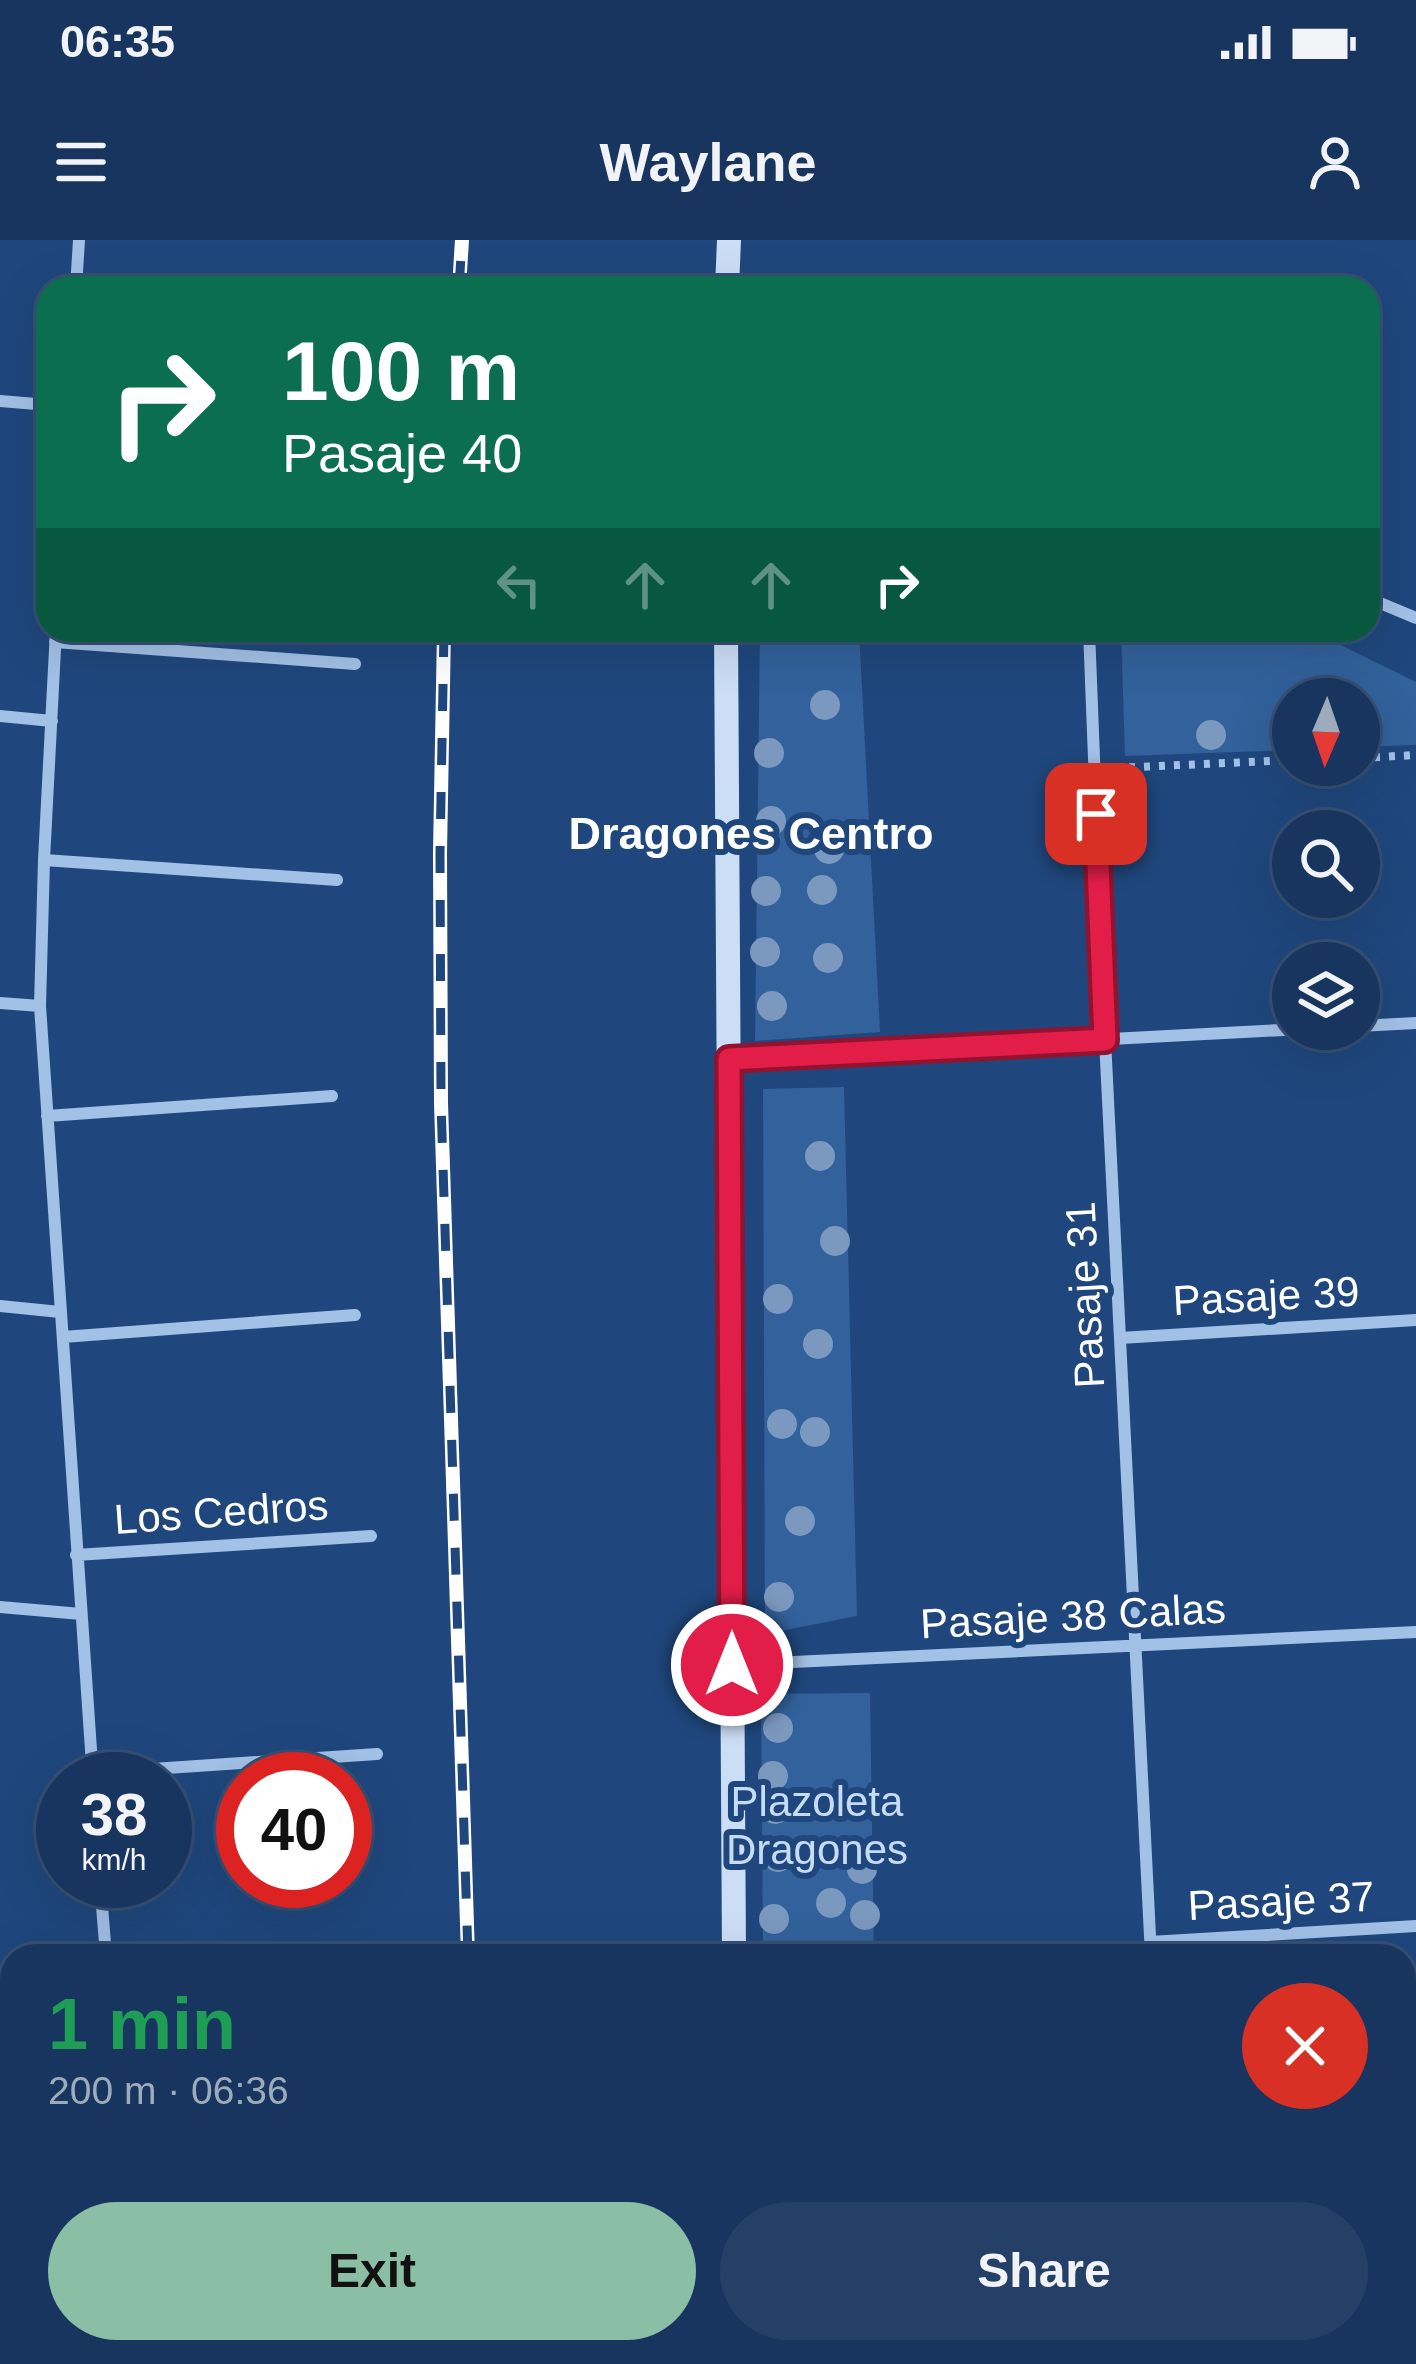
<!DOCTYPE html>
<html lang="en">
<head>
<meta charset="utf-8">
<style>
	:root { --surface:#17355e; --page:#244067; --text:#f1f3f6; --muted:#9eabbc; --line:#365073; --accent:#8abfa5 }
	body { margin:0; font-family:Helvetica,sans-serif; background:var(--page); color:var(--text); height:100vh; display:flex; flex-direction:column; font-size:45px; white-space:nowrap }
	* { box-sizing:border-box; margin:0 }
	p { font-size:39px; color:var(--muted) }
	.icon { flex:none; width:66px; height:66px; fill:none; stroke:currentColor; stroke-width:2; stroke-linecap:round; stroke-linejoin:round }
	.map { position:relative; flex:1; overflow:hidden }
	.side { position:absolute; left:0px; top:1704px; width:1416px; height:420px; display:flex; flex-direction:column; background:var(--surface); border-radius:36px 36px 0 0; box-shadow:0 12px 48px #0002,0 0 0 3px var(--line) }
	.side>* { flex:none }
	.hud { position:absolute; left:36px; top:36px; width:1344px; height:366px; border-radius:36px; box-shadow:0 12px 48px #0002,0 0 0 3px var(--line); background:#0b6e4f; color:#fff; overflow:hidden }
	.needle { width:78px; rotate:182deg }
	.fabs { position:absolute; left:1272px; top:438px; display:grid; gap:24px }
	.fabs a { display:grid; place-items:center; width:108px; height:108px; border-radius:50%; background:var(--surface); box-shadow:0 12px 48px #0002,0 0 0 3px var(--line); font-size:60px }
	.speed { position:absolute; left:36px; top:1512px; display:flex; gap:24px; font-size:60px; font-weight:700; text-align:center }
	.speed>* { display:grid; place-content:center; width:156px; height:156px; border-radius:50%; background:var(--surface); box-shadow:0 12px 48px #0002,0 0 0 3px var(--line); line-height:1 }
	.speed small { font-size:30px; font-weight:400 }
	.speed .limit { border:18px solid #d22; background:#fff; color:#111 }
	.pin { position:absolute; display:grid; place-items:center; width:102px; height:102px; color:#fff; margin:-51px; border-radius:24px; box-shadow:0 6px 18px #0006 }
	.me { position:absolute; width:132px; margin:-66px; rotate:0deg; stroke-linejoin:round; filter:drop-shadow(0 0 9px #0008) }
	.turn { display:flex; align-items:center; gap:42px; height:252px; padding:0 48px; font-size:54px }
	.turn .icon { width:156px; height:156px; stroke-width:2.5 }
	.turn b { display:block; font-size:84px; line-height:102px }
	.lanes { display:flex; align-items:center; height:114px; padding:0 48px; background:#0003; justify-content:center; gap:60px; direction:ltr }
	.lanes .off { opacity:.35 }
	.round { display:grid; place-items:center; flex:none; width:126px; height:126px; border-radius:63px; background:var(--page) }
	.summary { display:flex; align-items:center; justify-content:space-between; height:204px; padding:0 48px }
	h1 { font-size:72px; font-weight:600; line-height:90px; color:#1e9e55 }
	.action { display:flex; gap:24px; margin-top:auto; padding:24px 48px }
	.action a { flex:1; height:138px; border-radius:72px; background:var(--accent); color:#111; font-size:48px; font-weight:600; line-height:138px; text-align:center }
	.action a+a { background:var(--page); color:var(--text) }
	.status { display:flex; justify-content:space-between; align-items:center; height:84px; padding:0 60px; background:var(--surface); direction:ltr }
	.status svg { height:33px; fill:currentColor }
	header { display:flex; justify-content:space-between; align-items:center; height:156px; padding:0 48px; background:var(--surface); font-size:54px; font-weight:600 }
	.map>svg:first-child { display:block }
</style>
</head>
<body>
<div class="status"><b>06:35</b><svg viewBox="0 0 49 12"><path d="M0 12V9h3v3zM5 12V6h3v6zM10 12V3h3v9zM15 12V0h3v12zM26 1h20v11H26zM47 4h2v5h-2z"/></svg></div>
<header><svg class="icon" aria-label="menu" viewBox="0 0 24 24"><path d="M4 6h16M4 12h16M4 18h16"/></svg>Waylane<svg class="icon" aria-label="person" viewBox="0 0 24 24"><circle cx="12" cy="8" r="4"/><path d="M4 21q1-7 8-7t8 7"/></svg></header>
<div class="map">
<svg width="1416" height="2124" viewBox="0 0 1416 2124">
	<rect width="100%" height="100%" fill="#1f477d"/>
	<!-- green -->
	<path fill="#32619b" d="M760,390H859L880,792L755,801Z
		M1121,390H1310L1416,442V505L1359,507V459H1293V510L1125,516Z
		M844,847L857,1376L765,1394L763,849Z
		M870,1453L874,1716H763L761,1454Z"/>
	<g fill="none" stroke-linecap="round" stroke-linejoin="round">
		<!-- path -->
		<path stroke="#a2c1e7" stroke-width="8" stroke-dasharray="6 9" stroke-linecap="butt" d="M1359,518L1416,515
			M1114,528L1293,520"/>
		<!-- street -->
		<path stroke="#a2c1e7" stroke-width="12" d="M76,48L79,0
			M0,161L48,165
			M1368,358L1416,378
			M56,390L44,620L40,766L93,1539
			M1089,390L1105,800L1151,1716
			M55,402L355,424
			M0,476L52,481
			M44,620L337,640
			M0,763L40,766
			M1359,786L1416,783
			M729,819L1301,789
			M47,876L332,856
			M0,1066L60,1072
			M63,1097L355,1075
			M1120,1098L1416,1080
			M76,1315L371,1296
			M0,1367L81,1374
			M732,1425L1416,1392
			M93,1533L377,1514
			M100,1641L106,1716
			M1150,1702L1416,1686
			M1170,2112L1171,2124
			M736,2124V2112"/>
		<!-- secondary -->
		<path stroke="#ccdef6" stroke-width="24" d="M727,48L729,0
			M726,390L734,1716
			M0,2000L12,2005
			M1404,2077L1416,2076
			M198,2112L200,2124
			M291,2112L305,2117L373,2123L664,2112"/>
		<defs>
			<path id="rail" d="M459,48L462,0
				M444,390L440,613L441,863L468,1716
				M480,2112L481,2124"/>
		</defs>
		<!-- rail casing -->
		<use href="#rail" stroke="#fff" stroke-width="14"/>
		<!-- rail -->
		<use href="#rail" stroke="#1f477d" stroke-width="9" stroke-dasharray="27" stroke-linecap="butt"/>
	</g>
	<!-- trees -->
	<g fill="#7b98bf">
		<circle cx="825" cy="465" r="15"/>
		<circle cx="1211" cy="495" r="15"/>
		<circle cx="769" cy="513" r="15"/>
		<circle cx="771" cy="581" r="15"/>
		<circle cx="829" cy="609" r="15"/>
		<circle cx="822" cy="650" r="15"/>
		<circle cx="766" cy="651" r="15"/>
		<circle cx="765" cy="712" r="15"/>
		<circle cx="828" cy="718" r="15"/>
		<circle cx="772" cy="766" r="15"/>
		<circle cx="820" cy="916" r="15"/>
		<circle cx="835" cy="1001" r="15"/>
		<circle cx="778" cy="1059" r="15"/>
		<circle cx="818" cy="1104" r="15"/>
		<circle cx="782" cy="1184" r="15"/>
		<circle cx="815" cy="1192" r="15"/>
		<circle cx="800" cy="1281" r="15"/>
		<circle cx="779" cy="1357" r="15"/>
		<circle cx="778" cy="1488" r="15"/>
		<circle cx="773" cy="1536" r="15"/>
		<circle cx="775" cy="1569" r="15"/>
		<circle cx="778" cy="1617" r="15"/>
		<circle cx="862" cy="1629" r="15"/>
		<circle cx="831" cy="1663" r="15"/>
		<circle cx="865" cy="1675" r="15"/>
		<circle cx="774" cy="1679" r="15"/>
	</g>
	<g fill="none" stroke-linecap="round" stroke-linejoin="round">
		<defs>
			<path id="route" d="M732,1425L729,819L1105,800L1096,574"/>
		</defs>
		<!-- route casing -->
		<use href="#route" stroke="#92132f" stroke-width="30"/>
		<!-- route -->
		<use href="#route" stroke="#e11d48" stroke-width="21"/>
	</g>
	<g text-anchor="middle" dominant-baseline="central" stroke-width="12" stroke-linejoin="round" paint-order="stroke">
		<!-- street labels -->
		<g font-size="42" fill="#fff" stroke="#1f477d">
			<text transform="translate(1085 1055) rotate(-93)">Pasaje 31</text>
			<text transform="translate(1266 1056) rotate(-3)">Pasaje 39</text>
			<text transform="translate(221 1272) rotate(-4)">Los Cedros</text>
			<text transform="translate(1073 1376) rotate(-3)">Pasaje 38 Calas</text>
			<text transform="translate(1281 1661) rotate(-3)">Pasaje 37</text>
		</g>
		<!-- park labels -->
		<g font-size="42" fill="#c6dbf5" stroke="#1f477d">
			<text x="817" y="1561">Plazoleta<tspan x="817" dy="48">Dragones</tspan></text>
		</g>
		<!-- neighbourhood labels -->
		<g font-size="45" font-weight="bold" fill="#fff" stroke="#1f477d">
			<text x="751" y="593">Dragones Centro</text>
		</g>
	</g>
</svg>
<div class="fabs">
<a><svg class="needle" viewBox="-14 -14 28 28"><path d="M0-13l5 13h-10z" fill="#e53935"/><path d="M0 13l5-13h-10z" fill="#9eabbc"/></svg></a>
<a><svg class="icon" aria-label="search" viewBox="0 0 24 24"><circle cx="10" cy="10" r="6"/><path d="M15 15l6 6"/></svg></a>
<a><svg class="icon" aria-label="layers" viewBox="0 0 24 24"><path d="M12 4l9 5-9 5-9-5zM3 14l9 5 9-5"/></svg></a>
</div>
<div class="speed"><div>38<small>km/h</small></div><div class="limit">40</div></div>
<div class="pin" style="left:1096px;top:574px;background:#d93025"><svg class="icon" aria-label="arrive" viewBox="0 0 24 24"><path d="M6 21V4h12l-3 4 3 4H6"/></svg></div>
<svg class="me" style="left:732px;top:1425px" viewBox="-20 -20 40 40"><circle r="17" fill="#e11d48" stroke="#fff" stroke-width="3"/><path d="M0-11L8 9 0 5-8 9z" fill="#fff"/></svg>
<div class="hud">
<div class="turn"><svg class="icon" aria-label="right" viewBox="0 0 24 24"><path d="M7 20v-9h11M14 6l5 5-5 5"/></svg><div><b>100 m</b>Pasaje 40</div></div>
<div class="lanes"><svg class="icon off" aria-label="left" viewBox="0 0 24 24"><path d="M17 20v-9H6M10 6l-5 5 5 5"/></svg><svg class="icon off" aria-label="ahead" viewBox="0 0 24 24"><path d="M12 20V5M6 11l6-6 6 6"/></svg><svg class="icon off" aria-label="ahead" viewBox="0 0 24 24"><path d="M12 20V5M6 11l6-6 6 6"/></svg><svg class="icon" aria-label="right" viewBox="0 0 24 24"><path d="M7 20v-9h11M14 6l5 5-5 5"/></svg></div>
</div>
<section class="side">
<div class="summary"><div><h1>1 min</h1><p>200 m · 06:36</p></div><a class="round" style="background:#d93025;color:#fff"><svg class="icon" aria-label="close" viewBox="0 0 24 24"><path d="M6 6l12 12M18 6L6 18"/></svg></a></div>
<div class="action"><a>Exit</a><a>Share</a></div>
</section>
</div>
</body>
</html>
